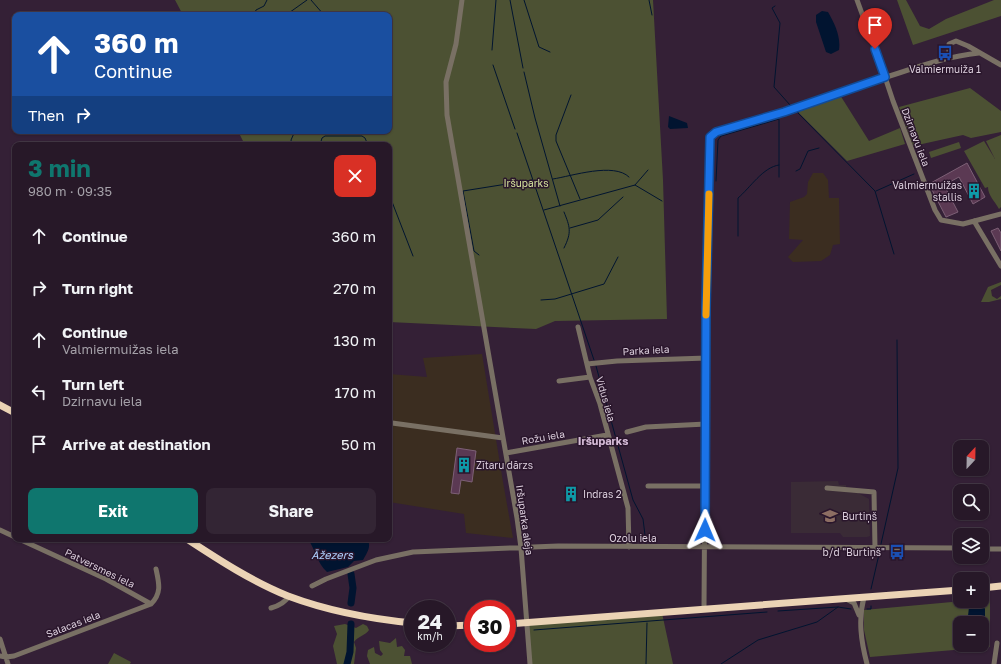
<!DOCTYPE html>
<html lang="en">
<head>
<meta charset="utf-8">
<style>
	:root { --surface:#271828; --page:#332534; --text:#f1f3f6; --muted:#a4a0a8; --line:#433745; --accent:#0f766e }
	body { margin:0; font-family:"Golos Text",sans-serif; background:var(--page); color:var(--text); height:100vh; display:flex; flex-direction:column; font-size:15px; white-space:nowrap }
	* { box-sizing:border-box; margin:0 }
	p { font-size:13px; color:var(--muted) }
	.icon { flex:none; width:22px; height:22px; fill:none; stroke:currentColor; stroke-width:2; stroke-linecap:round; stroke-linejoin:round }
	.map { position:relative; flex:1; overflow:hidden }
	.side { position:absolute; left:12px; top:142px; width:380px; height:400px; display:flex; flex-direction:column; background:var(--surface); border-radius:8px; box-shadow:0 1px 3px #0004,0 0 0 1px var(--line) }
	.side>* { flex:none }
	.hud { position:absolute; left:12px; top:12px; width:380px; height:122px; border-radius:8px; box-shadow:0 1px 3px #0004,0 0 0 1px var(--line); background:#1a4fa0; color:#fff; overflow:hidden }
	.needle { width:26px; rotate:22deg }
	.controls { position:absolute; left:953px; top:440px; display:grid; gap:8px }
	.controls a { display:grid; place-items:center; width:36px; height:36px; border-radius:8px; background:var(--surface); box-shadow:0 1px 3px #0004,0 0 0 1px var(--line); font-size:20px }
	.speed { position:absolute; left:404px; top:600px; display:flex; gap:8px; font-size:20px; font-weight:700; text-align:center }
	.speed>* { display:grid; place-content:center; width:52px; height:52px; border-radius:50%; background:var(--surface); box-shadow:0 1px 3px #0004,0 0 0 1px var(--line); line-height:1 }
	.speed small { font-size:10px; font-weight:400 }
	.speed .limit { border:6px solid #d22; background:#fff; color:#111 }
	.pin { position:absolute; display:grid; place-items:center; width:34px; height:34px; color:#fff; margin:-41px -17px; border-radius:50% 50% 50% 0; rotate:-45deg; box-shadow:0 0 4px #0007 }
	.pin .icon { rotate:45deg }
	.me { position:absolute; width:44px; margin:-22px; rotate:1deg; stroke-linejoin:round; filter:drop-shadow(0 0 3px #0008) }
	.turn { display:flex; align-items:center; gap:14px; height:84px; padding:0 16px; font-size:18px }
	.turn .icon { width:52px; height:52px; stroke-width:2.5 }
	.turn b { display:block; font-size:28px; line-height:34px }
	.then { display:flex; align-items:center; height:38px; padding:0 16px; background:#0003; gap:8px; font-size:15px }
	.round { display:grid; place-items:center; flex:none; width:42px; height:42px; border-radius:8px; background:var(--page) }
	.headline { display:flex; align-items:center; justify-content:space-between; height:68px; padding:0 16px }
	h1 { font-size:24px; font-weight:700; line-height:30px; color:var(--accent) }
	.cta { display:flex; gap:8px; margin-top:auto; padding:8px 16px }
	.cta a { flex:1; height:46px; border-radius:8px; background:var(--accent); color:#fff; font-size:16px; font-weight:700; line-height:46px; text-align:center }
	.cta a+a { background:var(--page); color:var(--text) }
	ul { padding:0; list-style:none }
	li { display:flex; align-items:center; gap:12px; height:52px; padding:0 16px }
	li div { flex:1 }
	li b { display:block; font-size:15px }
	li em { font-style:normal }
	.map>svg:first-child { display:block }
</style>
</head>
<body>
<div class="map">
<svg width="1001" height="664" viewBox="0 0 1001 664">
	<rect width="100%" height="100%" fill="#342036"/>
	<!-- commercial -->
	<path fill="#3b2d20" d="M813,173H823L828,180L829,198H839L840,244L833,245L830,255L821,261L793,262L788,257L803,240L789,239L790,202L804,197L807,194L808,182Z
		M482,354L503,482L513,538L466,533L464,514L389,502V452L393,430L389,429V374L427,377L423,358Z"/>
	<!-- education -->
	<path fill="#3a2b36" d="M838,481L839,485H846V492L858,493L869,499L870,536L867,537H843L840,533H791V482Z"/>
	<!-- green -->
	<path fill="#4c5133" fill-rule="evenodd" d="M175,0H653L663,180L667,319L555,321L536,329L389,322V145H245L238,131H389V15H183Z
		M897,0H906L920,26L929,29L946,19L994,0H1001V16L913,45Z
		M970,88L1001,111V132L971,138L963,135L913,146L899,107Z
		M840,95L869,141L900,128L905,144L847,161L799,113V109Z
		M1001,135V207L999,209C995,201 988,196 988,187L985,188L964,151L984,141L995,159L986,141Z
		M959,142L961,148L931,158L929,152Z
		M1001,282V285L991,290L992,296L997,299L1001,296V299L989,302H981L988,287Z
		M990,598V647L870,657L864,630V610L963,601H982V599ZM960,623H982V645H960Z
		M662,613L673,664H530L528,624Z
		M345,624L356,628L363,624L367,626L369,630C365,636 358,636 354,642L356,648L354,664H337L333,646L337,634L334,626Z
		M396,638L397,647L402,646L405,650L404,656H410L412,664H370L367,656L368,650L374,647L375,653L381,656L383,654L380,650L379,641L390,643Z
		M114,653L131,662L130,664H108Z"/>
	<!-- water -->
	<path fill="#011430" d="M822,11L828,12C835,24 841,37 839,50L831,54L826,52L816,22V15Z
		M669,116L687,123L688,128L670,129L668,127Z
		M308,539H367C372,546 367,553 363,560L354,561L348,567L327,572C317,563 316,551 308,539Z
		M975,606L984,607L985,609V620C980,622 971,620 968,616L969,607Z"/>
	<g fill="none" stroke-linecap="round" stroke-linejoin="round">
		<!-- stream -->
		<path stroke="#011430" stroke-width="1" d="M311,0L324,15
			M510,0L523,68
			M524,0L539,47L550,52
			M649,0L652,15
			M775,6L772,8L780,23L774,87L790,105
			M254,15L256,10L264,6L267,0
			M286,15L307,0
			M492,50L496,0
			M493,65L515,129
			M524,72L535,118L560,206
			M389,89L391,91
			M571,95L556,135V141L580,199
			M796,111L875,191L894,254
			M517,133L594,360
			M292,145L291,140L295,131
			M320,145L322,138L325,136H362L365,138L368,145
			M796,171L800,169L808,151L819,148
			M553,179C572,176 614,162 629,177
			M716,181L718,140L721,136L779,119V177
			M635,185L648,170
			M876,191L914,174
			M389,194L413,256
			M544,210L635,185L662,201
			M564,212C570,227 572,232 564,248
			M570,228L598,220L623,197
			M738,236V198C750,188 763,167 779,165
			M479,255L474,251L463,191L532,180
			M541,300L555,299L604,284L618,257
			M596,366L633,500L643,519L646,543
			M881,544L898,468L897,340
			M871,589L880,550
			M867,609H871V606
			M778,611L838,607L851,609
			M534,630L767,612
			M646,664L647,623
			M721,664L758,640L817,622L838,607"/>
		<!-- river -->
		<path stroke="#011430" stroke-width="7" d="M351,603L353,588L351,574
			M347,664L350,652L351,624"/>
	</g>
	<!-- building -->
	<path fill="#5b3953" stroke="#7d6076" d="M967,163L985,197L973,204L959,177L944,185L958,212L946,217L929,184Z
		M998,228L1001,233V251L991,231Z
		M457,448L476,451L472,482L461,480L459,494L451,493Z"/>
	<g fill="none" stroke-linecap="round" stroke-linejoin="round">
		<!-- minor -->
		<path stroke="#797064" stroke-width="5" d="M462,0L456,44L446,82L447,115L517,518L521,548L530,664
			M857,0L885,77L893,101L935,210L941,220L963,224L1001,214
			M949,57V44L956,41L968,46L1001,65
			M974,221L1001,266
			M578,327L590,377L600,404L628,508L629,547
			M587,364L617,361L707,358
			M559,381L590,377
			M392,423L503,438
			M627,432L646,427L706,424
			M506,453L607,435
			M648,486H705
			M827,488L874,492L875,548
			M0,530L15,537
			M19,539L106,579L151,604
			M982,549H1001
			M312,586L326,579L376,560L413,552L558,546L960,548
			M864,597C858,620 861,641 867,664
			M846,599L854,603L859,615
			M271,608C278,606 285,603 289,596
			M704,608L706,307L710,137L717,132C779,116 838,92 899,73C926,64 951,56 979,53
			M0,639L8,664
			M0,656L6,657L14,656L151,604C162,593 159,583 156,569
			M994,664L997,643"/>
		<!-- highway -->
		<path stroke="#ebd3b5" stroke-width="7" d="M0,405L15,413
			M187,539C219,560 253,582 288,596C328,611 371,619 413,623
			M982,588L1001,586
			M507,624L960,590
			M447,626L473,625"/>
	</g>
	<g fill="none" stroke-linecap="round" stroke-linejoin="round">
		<defs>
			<path id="route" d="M705,530L706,307L710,137L716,132L784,112L885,77L875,49"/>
		</defs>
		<!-- route casing -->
		<use href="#route" stroke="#114b97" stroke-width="10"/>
		<!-- route -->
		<use href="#route" stroke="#1a73e8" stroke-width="7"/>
		<!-- slow -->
		<path stroke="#f59e0b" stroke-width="7" d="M706,315L709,194"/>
	</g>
	<!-- icons -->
	<defs>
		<symbol id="bus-bare" viewBox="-9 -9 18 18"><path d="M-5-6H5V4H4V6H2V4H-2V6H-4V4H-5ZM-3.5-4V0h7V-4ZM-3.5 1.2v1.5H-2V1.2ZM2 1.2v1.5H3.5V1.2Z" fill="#1a4fb4" stroke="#2a162c" stroke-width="2.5" paint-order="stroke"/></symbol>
		<symbol id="building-bare" viewBox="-9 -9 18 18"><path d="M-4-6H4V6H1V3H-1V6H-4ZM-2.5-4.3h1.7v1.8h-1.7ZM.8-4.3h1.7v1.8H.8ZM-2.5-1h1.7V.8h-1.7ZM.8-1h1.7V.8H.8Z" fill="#0f9aa8" stroke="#2a162c" stroke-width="2.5" paint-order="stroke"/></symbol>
		<symbol id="school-bare" viewBox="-9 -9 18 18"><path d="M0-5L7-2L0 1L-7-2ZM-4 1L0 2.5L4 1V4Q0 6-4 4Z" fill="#8d6e63" stroke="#2a162c" stroke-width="2.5" paint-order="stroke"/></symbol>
	</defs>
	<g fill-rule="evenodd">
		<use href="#bus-bare" x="934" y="42" width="22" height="22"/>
		<use href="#building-bare" x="963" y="180" width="22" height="22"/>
		<use href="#building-bare" x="453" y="454" width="22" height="22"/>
		<use href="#building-bare" x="560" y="483" width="22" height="22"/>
		<use href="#school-bare" x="819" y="505" width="22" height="22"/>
		<use href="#bus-bare" x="886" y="541" width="22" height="22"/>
	</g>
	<g text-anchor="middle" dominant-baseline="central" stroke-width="3" stroke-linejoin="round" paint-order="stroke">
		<!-- poi labels -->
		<g font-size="10" fill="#dbcedc" stroke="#2a162c" text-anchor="start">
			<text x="945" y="69" text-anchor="middle">Valmiermuiža 1</text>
			<text x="962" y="185" text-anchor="end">Valmiermuižas<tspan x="962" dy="12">stallis</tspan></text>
			<text x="476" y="465">Zītaru dārzs</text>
			<text x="583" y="494">Indras 2</text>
			<text x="842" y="516">Burtiņš</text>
			<text x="885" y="552" text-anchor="end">b/d "Burtiņš"</text>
		</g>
		<!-- street labels -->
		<g font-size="10" fill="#dbcedc" stroke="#2a162c">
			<text transform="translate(916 137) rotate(69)">Dzirnavu iela</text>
			<text transform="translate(646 350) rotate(-3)">Parka iela</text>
			<text transform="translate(606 399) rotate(74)">Vidus iela</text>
			<text transform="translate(543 437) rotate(-10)">Rožu iela</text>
			<text transform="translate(525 520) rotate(82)">Iršuparka aleja</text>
			<text x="633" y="538">Ozolu iela</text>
			<text transform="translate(100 568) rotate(26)">Patversmes iela</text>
			<text transform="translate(73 624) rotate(-21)">Salacas iela</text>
		</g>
		<!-- park labels -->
		<g font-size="10" fill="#d6e39d" stroke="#2a162c">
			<text x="526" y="183">Iršuparks</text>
		</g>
		<!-- neighbourhood labels -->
		<g font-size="11" font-weight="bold" fill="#d6bcd8" stroke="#2a162c">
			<text x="603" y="440">Iršuparks</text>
		</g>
		<!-- water labels -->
		<g font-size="11" font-style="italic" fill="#aecffd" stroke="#2a162c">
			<text x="332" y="554">Āžezers</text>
		</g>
	</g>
</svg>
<div class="controls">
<a><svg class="needle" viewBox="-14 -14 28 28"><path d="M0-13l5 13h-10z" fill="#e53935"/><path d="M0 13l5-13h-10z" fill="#a4a0a8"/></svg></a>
<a><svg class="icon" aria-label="search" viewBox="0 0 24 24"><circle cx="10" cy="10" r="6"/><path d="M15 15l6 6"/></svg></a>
<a><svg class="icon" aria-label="layers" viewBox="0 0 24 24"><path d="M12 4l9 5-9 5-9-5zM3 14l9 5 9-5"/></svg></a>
<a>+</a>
<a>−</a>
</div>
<div class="speed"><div>24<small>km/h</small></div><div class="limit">30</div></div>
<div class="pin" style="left:875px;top:49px;background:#d93025"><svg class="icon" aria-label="arrive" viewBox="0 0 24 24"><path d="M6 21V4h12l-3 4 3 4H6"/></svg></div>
<svg class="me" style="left:705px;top:530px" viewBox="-20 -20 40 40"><path d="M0-17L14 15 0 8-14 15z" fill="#1a73e8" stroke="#fff" stroke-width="4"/></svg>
<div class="hud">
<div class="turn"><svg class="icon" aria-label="ahead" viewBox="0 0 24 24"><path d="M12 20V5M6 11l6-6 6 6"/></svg><div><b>360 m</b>Continue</div></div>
<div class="then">Then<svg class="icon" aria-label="right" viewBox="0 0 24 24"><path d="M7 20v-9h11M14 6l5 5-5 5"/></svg></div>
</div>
<section class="side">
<div class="headline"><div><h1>3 min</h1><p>980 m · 09:35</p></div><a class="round" style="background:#d93025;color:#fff"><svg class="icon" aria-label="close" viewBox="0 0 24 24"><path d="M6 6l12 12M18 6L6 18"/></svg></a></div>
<ul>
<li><svg class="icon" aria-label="ahead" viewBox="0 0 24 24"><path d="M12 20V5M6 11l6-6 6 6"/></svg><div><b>Continue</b></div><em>360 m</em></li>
<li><svg class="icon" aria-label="right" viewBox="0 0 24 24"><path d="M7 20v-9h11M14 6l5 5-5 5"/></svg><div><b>Turn right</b></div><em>270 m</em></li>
<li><svg class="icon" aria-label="ahead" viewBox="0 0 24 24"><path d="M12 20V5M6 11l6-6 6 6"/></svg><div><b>Continue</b><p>Valmiermuižas iela</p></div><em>130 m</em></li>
<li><svg class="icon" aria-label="left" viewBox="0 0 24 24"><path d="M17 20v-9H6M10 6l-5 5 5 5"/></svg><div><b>Turn left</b><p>Dzirnavu iela</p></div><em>170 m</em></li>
<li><svg class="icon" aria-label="arrive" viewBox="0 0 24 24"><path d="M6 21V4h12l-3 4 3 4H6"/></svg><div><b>Arrive at destination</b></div><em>50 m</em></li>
</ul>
<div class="cta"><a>Exit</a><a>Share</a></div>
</section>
</div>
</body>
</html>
